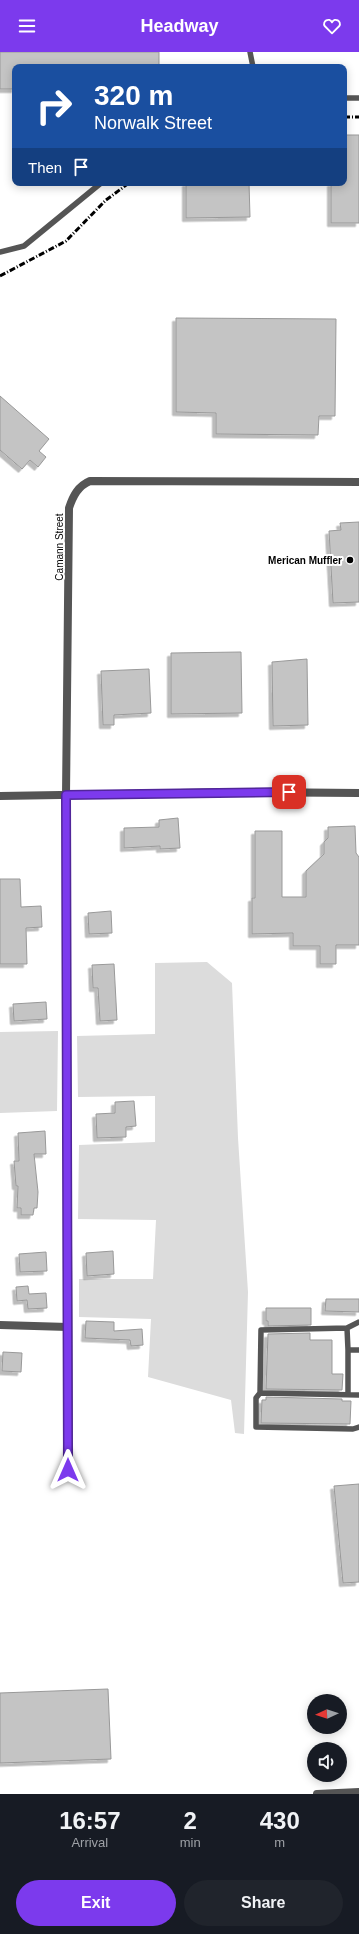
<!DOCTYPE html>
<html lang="en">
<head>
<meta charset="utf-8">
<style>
	:root { --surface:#171b24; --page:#20242c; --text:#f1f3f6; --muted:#9ea1a6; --accent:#7c3aed }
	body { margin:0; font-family:Helvetica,sans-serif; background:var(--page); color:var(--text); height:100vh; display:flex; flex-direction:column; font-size:15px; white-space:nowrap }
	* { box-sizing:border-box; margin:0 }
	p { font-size:13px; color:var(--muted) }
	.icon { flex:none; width:22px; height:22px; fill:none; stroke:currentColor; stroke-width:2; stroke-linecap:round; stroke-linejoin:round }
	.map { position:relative; height:1742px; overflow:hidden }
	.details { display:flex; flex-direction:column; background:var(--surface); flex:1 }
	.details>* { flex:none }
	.hud { position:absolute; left:12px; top:12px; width:335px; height:122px; border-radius:8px; box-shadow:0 2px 10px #0003; background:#1a4fa0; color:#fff; overflow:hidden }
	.needle { width:26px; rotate:267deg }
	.fabs { position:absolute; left:307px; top:1642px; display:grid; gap:8px }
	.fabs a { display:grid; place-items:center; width:40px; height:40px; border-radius:50%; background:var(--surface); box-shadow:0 2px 10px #0003; font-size:20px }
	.pin { position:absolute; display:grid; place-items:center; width:34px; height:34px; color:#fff; margin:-17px; border-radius:8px; box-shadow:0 2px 6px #0006 }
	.me { position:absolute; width:44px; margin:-22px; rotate:0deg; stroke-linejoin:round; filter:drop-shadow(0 0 3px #0008) }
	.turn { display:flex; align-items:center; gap:14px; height:84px; padding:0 16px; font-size:18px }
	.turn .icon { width:52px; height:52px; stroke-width:2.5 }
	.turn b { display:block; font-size:28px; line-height:34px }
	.then { display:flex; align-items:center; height:38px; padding:0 16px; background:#0003; gap:8px; font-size:15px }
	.eta { display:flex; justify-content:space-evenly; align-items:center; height:68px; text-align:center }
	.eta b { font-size:24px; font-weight:800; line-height:28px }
	.action { display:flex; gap:8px; margin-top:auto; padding:8px 16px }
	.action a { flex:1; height:46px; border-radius:24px; background:var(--accent); color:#fff; font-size:16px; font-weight:800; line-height:46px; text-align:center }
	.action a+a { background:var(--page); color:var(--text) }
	header { display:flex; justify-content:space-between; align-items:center; height:52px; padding:0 16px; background:var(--accent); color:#fff; font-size:18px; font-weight:800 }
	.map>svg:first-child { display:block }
</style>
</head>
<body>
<header><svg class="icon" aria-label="menu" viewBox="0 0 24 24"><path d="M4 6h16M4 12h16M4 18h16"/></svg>Headway<svg class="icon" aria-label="heart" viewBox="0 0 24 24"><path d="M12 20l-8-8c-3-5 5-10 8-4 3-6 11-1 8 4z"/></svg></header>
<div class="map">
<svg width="359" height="1742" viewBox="0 0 359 1742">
	<defs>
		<filter id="shadow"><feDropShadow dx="-3.5" dy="3.5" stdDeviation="0" flood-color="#0004"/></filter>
	</defs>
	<rect width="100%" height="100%" fill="#fff"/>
	<!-- green -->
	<path fill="#dcdcdc" d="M207,910L232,931L238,1086L248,1240L244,1382L235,1381L231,1348L148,1325L151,1267L79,1265V1227H153L156,1168L78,1167L79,1093L155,1090V1044L78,1045L77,984L155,982V911Z
		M58,979L57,1059L0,1061V980Z"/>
	<!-- building -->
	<path fill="#c4c4c4" stroke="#999" filter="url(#shadow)" d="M0,0H159V15H15V37H0Z
		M344,83H359V171H331V131H344Z
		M186,131H249L250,165L186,166Z
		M176,266L336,267L335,364H319L318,383L216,382V361L176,360Z
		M0,344L49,387L39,399L46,405L38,415L30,408L22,417L0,398Z
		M359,470V550L333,551L329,479L341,478L340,471Z
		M241,600L242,661L171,662V601Z
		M307,607L308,673L273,674L272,610Z
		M149,617L151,661L114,663V673H103L101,619Z
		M178,766L180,796L160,797V794L124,796V776L159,775V768Z
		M355,774L356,801L359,805V893H336V912H320V894H293V881L252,882V846H255V779H282V845H306V819L324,802V790L328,786V775Z
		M0,827H20L21,855L41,854L42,875L26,876L27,912H0Z
		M111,859L112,881L89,882L88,861Z
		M114,912L117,968L100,969L98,936H93L92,913Z
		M46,950L47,967L14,969L13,952Z
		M134,1049L136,1074L126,1075V1085L97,1086L96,1062L115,1061V1050Z
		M45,1079L46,1102H34L38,1140L37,1156H34L33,1163H21V1156H17L18,1134H16L14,1109H19L18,1081Z
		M113,1199L114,1222L87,1224L86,1201Z
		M46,1200L47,1219L20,1220L19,1202Z
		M28,1234L29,1242L46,1241L47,1256L28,1257L27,1248L17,1249L16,1235Z
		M326,1247H359V1260L325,1259Z
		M266,1256H311V1273L268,1274V1269H266Z
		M86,1269L114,1270V1279L142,1277L143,1293L131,1294L130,1288L85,1286Z
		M310,1281V1288H332V1322H343L342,1338L266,1337L268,1282Z
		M3,1300L22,1301L21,1320L2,1319Z
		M266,1345L342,1347V1349H351L350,1372L261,1371L262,1348H266Z
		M359,1432V1530L343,1531L334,1434Z
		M108,1637L111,1707L0,1711V1641Z"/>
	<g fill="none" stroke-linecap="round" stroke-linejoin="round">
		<!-- service -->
		<path stroke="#555" stroke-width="5.5" d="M250,0L253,15
			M344,46H359
			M0,200L24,194L101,131
			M359,1270L347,1276L261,1278L260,1341L359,1343
			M347,1276L348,1298
			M260,1341L256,1346V1375L353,1377L359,1375
			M348,1343V1298H359"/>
		<!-- minor -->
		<path stroke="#555" stroke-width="8" d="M0,1273L68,1275
			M69,1417L66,743L69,456C73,444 78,434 90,429L359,430
			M317,1742L359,1740"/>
		<!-- tertiary -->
		<path stroke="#555" stroke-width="8" d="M0,744L239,740L359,741"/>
		<!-- rail -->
		<path stroke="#000" stroke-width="3" stroke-dasharray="6 2 1 2" stroke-linecap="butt" d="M344,65H359
			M0,224L66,189L106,148L129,131"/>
	</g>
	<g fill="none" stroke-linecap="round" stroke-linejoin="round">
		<defs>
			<path id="route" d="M68,1418L66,743L289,740"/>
		</defs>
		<!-- route casing -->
		<use href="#route" stroke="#51269a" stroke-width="10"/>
		<!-- route -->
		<use href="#route" stroke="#7c3aed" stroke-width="7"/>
	</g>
	<!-- markers -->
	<circle fill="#000" stroke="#fff" stroke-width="1.5" cx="350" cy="508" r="4"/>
	<g text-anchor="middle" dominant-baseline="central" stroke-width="4" stroke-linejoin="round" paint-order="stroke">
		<!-- street labels -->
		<g font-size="10" fill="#000" stroke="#fff">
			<text transform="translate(59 495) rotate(-90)">Camann Street</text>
		</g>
		<!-- poi labels -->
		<g font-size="10" font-weight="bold" fill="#000" stroke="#fff" text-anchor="end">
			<text x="342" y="508">Merican Muffler</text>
		</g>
	</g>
</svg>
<div class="fabs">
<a><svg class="needle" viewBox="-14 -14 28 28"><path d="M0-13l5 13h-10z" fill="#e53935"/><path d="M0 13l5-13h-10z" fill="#9ea1a6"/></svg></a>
<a><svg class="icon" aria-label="sound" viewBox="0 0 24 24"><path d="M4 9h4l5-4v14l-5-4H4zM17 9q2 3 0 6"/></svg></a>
</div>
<div class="pin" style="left:289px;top:740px;background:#d93025"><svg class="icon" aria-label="arrive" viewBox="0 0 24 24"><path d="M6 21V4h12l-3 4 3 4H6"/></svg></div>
<svg class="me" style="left:68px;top:1418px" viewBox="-20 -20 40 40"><path d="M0-17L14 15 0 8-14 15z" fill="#7c3aed" stroke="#fff" stroke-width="4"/></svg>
<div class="hud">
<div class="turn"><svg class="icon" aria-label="right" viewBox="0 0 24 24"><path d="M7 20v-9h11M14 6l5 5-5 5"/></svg><div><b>320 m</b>Norwalk Street</div></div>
<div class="then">Then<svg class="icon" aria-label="arrive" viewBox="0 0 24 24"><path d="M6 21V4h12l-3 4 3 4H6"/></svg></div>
</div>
</div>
<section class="details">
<div class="eta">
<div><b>16:57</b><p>Arrival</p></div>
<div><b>2</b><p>min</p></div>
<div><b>430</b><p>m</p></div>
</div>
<div class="action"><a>Exit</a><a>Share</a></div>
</section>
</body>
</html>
